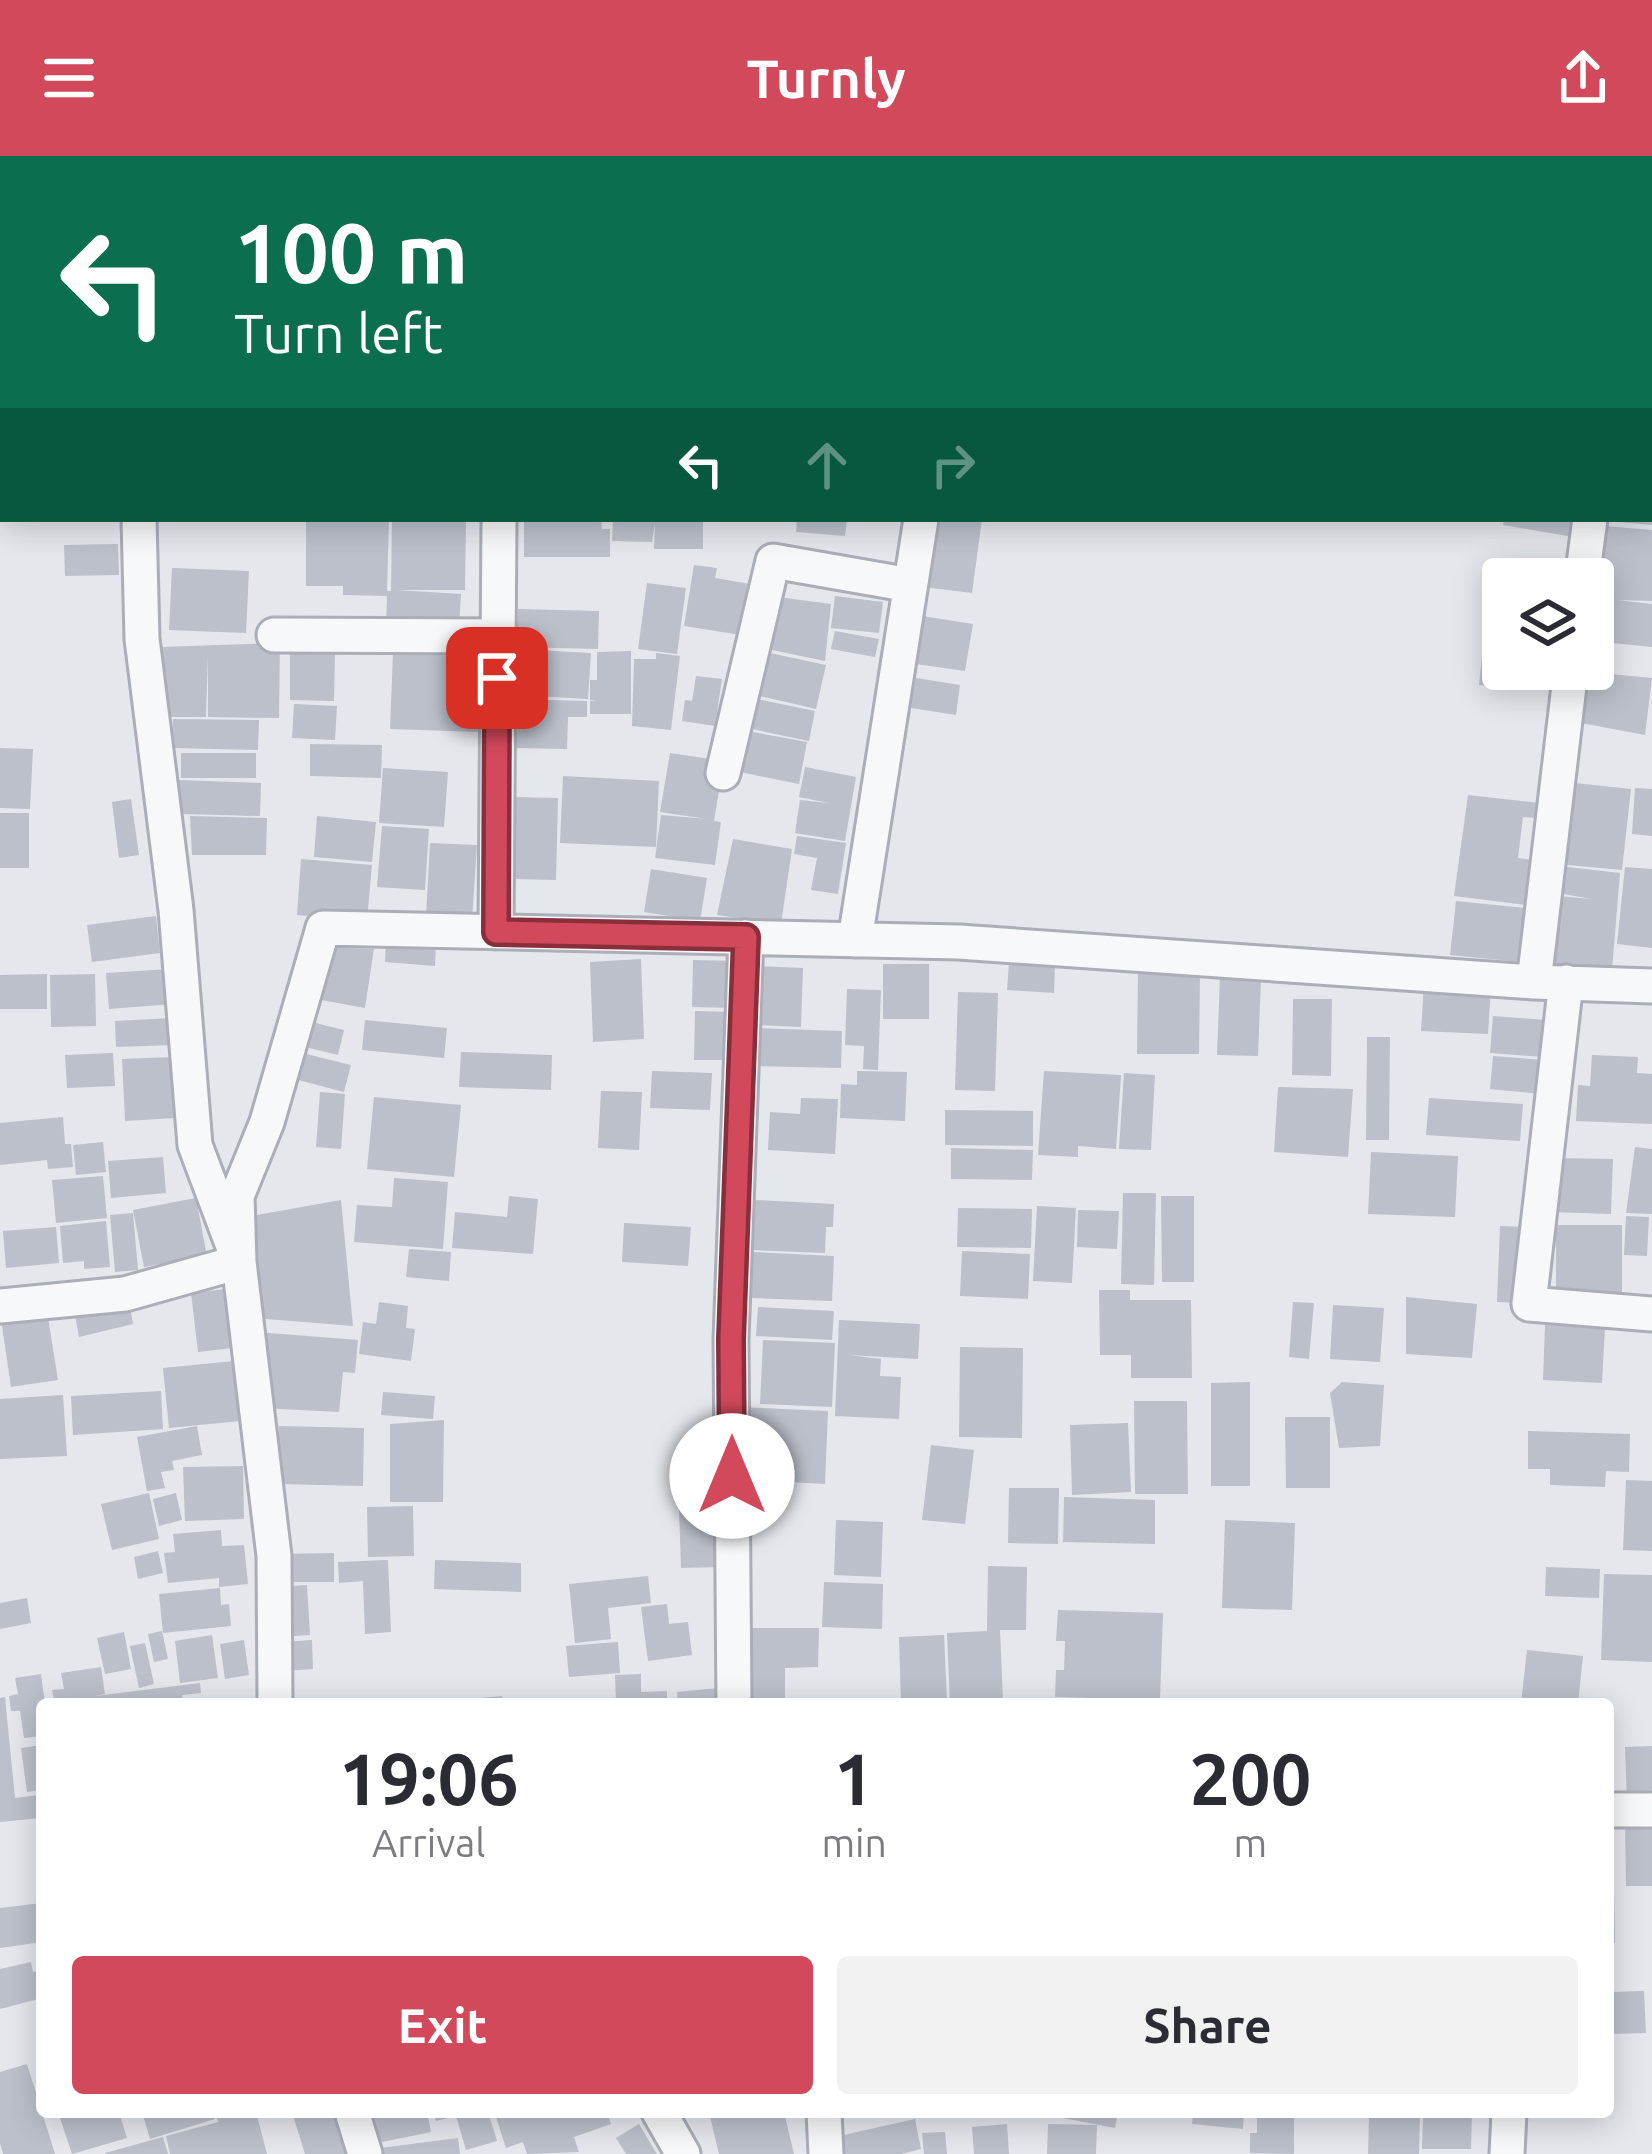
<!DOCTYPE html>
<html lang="en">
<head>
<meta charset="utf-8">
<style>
	:root { --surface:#fff; --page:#f2f2f3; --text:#2b2b33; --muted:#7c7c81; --accent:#d1495b }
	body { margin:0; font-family:Ubuntu,sans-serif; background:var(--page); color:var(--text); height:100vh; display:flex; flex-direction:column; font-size:45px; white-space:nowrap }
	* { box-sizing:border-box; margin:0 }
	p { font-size:39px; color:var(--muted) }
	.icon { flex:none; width:66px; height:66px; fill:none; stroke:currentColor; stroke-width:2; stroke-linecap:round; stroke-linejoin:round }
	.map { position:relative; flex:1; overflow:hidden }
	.panel { position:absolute; left:36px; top:1542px; width:1578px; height:420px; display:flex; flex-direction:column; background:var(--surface); border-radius:12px; box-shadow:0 6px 30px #0003 }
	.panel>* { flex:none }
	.guide { position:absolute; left:0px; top:0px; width:1653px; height:366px; box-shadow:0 6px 30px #0003; background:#0b6e4f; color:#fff; overflow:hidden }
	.buttons { position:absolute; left:1482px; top:402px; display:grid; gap:24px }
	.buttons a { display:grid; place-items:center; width:132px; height:132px; border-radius:12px; background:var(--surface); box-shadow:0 6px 30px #0003; font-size:60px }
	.pin { position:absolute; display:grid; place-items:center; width:102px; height:102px; color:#fff; margin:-51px; border-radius:24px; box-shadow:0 6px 18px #0006 }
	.me { position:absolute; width:132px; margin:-66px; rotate:0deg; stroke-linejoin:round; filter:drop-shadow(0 0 9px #0008) }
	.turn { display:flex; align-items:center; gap:42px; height:252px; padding:0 36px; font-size:54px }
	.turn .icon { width:156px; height:156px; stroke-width:2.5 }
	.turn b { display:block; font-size:84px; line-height:102px }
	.lanes { display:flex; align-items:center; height:114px; padding:0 36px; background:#0003; justify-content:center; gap:60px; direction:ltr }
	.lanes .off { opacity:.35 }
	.eta { display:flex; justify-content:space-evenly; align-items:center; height:204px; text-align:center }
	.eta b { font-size:72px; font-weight:600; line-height:84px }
	.cta { display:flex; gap:24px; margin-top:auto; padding:24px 36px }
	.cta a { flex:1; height:138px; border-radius:12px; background:var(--accent); color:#fff; font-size:48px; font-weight:600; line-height:138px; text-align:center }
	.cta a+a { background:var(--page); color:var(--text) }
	header { display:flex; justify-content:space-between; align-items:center; height:156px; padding:0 36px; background:var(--accent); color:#fff; font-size:54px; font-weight:600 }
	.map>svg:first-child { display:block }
</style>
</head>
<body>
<header><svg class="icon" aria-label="menu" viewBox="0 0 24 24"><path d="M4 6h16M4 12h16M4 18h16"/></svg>Turnly<svg class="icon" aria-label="share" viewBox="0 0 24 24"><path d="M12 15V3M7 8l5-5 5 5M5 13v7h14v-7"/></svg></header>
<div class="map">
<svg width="1652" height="1998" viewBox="0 0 1652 1998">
	<rect width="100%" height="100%" fill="#e4e7ec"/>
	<!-- building -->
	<path fill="#bbc0ca" d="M306,363H389L387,435H391L392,363H466L465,434H397L461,438L459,472L386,469L387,440L343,439V430H306Z
		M524,363H601L602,373H610V401H524Z
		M613,363H703V393H654L655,367L652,386L612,385Z
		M797,363H847L845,380L796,376Z
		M933,363H982L972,437L924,431Z
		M1504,363H1577L1573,381L1503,369Z
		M1619,363H1652V369L1619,366Z
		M1605,370L1652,374V445L1617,444L1652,448V491L1593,485L1592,398L1603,399Z
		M118,388L119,419L65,420L64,389Z
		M694,409L717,412L715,422L756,429L747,480L684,470Z
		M1491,411L1534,415L1533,423H1503V513H1529L1527,534L1479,529Z
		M172,412L249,415L246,477L169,474Z
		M647,427L686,432L677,498L638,493Z
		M835,440L883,446L879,477L831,472Z
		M778,441L831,448L825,505L767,493Z
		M518,453L599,455L598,493L517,491Z
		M916,459L973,468L965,515L909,507Z
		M835,475L879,483L875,501L831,493Z
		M280,487L279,562L208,561V499L206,561H170L161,491Z
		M519,493L591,497L588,543L516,539Z
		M290,494H335L334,545L290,544Z
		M631,495V558H590V545H596L590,544V524H597V496Z
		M761,495L826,509L816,553L751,538Z
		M393,496L482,499L479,576L390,573Z
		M656,497L680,500L671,574L632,570L634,503H656Z
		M1580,515L1652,522L1645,579L1570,565Z
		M696,520L722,523L715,570L682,565L685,544L692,545Z
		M910,521L960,529L956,559L905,551Z
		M753,542L815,555L809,585L747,572Z
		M515,543L587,545V561H568L567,593L513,592Z
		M294,548L337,550L335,584L292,582Z
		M173,563L259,564L258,594L172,592Z
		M747,575L807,586L799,628L740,616Z
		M310,588L382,589L381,622L310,620Z
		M0,592L33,593L30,653L0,652Z
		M181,597H256V622H181Z
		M670,597L724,605L714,665L721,666L715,709L655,702L661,659L707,663L660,656Z
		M805,611L856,621L845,685L795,677L800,644L829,647L799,641Z
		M383,612L448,616L444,671L379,667Z
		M563,620L659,625L656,691L560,687Z
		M177,624L261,627L260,660L183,658Z
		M1566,626L1631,633L1622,714L1557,708Z
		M1635,632L1652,633V680L1632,678Z
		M1468,639L1539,647L1538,662L1523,661L1518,702L1533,704L1527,749L1454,740Z
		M514,641L558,642L556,724L512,723Z
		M131,643L139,699L119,702L112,646Z
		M0,657H29V712H0Z
		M190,660L267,662L266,699H192Z
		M317,660L376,666L372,706L314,701Z
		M382,670L429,673L425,734L377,731Z
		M797,680L846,687L838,738L811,734L817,702L794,698Z
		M733,683L792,693L781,768L717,759Z
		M430,687L477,689L472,764L426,761Z
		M301,703L372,709L367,765L297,759Z
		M1567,711L1620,717L1612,814L1540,808L1546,739L1592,743L1563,738Z
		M1625,711L1652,713V792L1617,788Z
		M651,713L707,722L700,765L644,756Z
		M1456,745L1525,752L1520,806L1450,799Z
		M156,760L160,797L92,806L87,769Z
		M386,784L436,787L435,810L385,806Z
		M322,791L374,793L365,852L310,842Z
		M641,803L644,883L593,886L590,806Z
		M693,804L738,805L737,852L692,851Z
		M1009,807L1055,809L1054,837L1007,834Z
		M883,808H929V863H883Z
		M758,810L803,812L801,871L755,869Z
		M170,813L173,848L109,853L106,817Z
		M1138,817H1200L1199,898H1137Z
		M47,818V853H0V819Z
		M95,818L96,870L51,871L50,819Z
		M1220,821L1261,822L1258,900L1217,899Z
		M1424,827L1491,831L1488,878L1421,875Z
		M847,833L881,834L878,914L863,913L864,890L845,889Z
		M958,836L998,837L995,935L955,934Z
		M1293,843H1332L1331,920L1292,919Z
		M695,855L734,856V904H694Z
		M1493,860L1546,864L1543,901L1490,897Z
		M173,862L174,889L116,891L115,865Z
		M303,864L344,874L338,899L297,889Z
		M365,864L447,872L444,902L362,894Z
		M757,872L842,875L841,912L755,910Z
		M1367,881H1390L1389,984H1366Z
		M290,894L351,909L344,936L283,920Z
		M461,896L552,899L551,934L459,931Z
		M113,897L115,930L67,932L65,899Z
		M1592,899L1638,901L1637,917L1652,918V968L1576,965L1578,929L1590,930Z
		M1493,900L1544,904L1541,938L1490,933Z
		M172,901L175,962L125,965L122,903Z
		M652,915L712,917L710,954L650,952Z
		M857,915L907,916L905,965L840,962L841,928L857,929Z
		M1044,915L1121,919L1116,993L1078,990V1001L1038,999Z
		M1124,917L1155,919L1151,994L1119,993Z
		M1278,931L1353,933L1348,1001L1274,996Z
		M601,935L642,936L639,994L598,992Z
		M320,936L345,938L341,993L316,991Z
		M374,941L461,949L454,1021L367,1013Z
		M801,942L838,943L835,998L768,994L770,956L800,958Z
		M1429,942L1523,948L1520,985L1426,979Z
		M945,954L1033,955V990L945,989Z
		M63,961L65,988H71L73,1011L48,1013L47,1004L0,1009V967Z
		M103,986L106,1016L76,1019L73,989Z
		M1635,991L1652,993V1058L1626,1057Z
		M951,992L1033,994L1032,1024L951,1023Z
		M1371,996L1458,1000L1455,1061L1368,1058Z
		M163,1001L166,1037L111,1042L108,1005Z
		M1553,1002L1613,1003L1611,1058L1551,1056Z
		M103,1020L107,1062L56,1067L52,1024Z
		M394,1022L448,1026L443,1093L354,1086L357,1049L392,1051Z
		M1123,1037H1156L1154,1129L1121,1128Z
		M509,1040L538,1043L533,1098L452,1092L455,1056L507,1061Z
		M1161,1040H1194V1126H1162Z
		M196,1042L207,1100L144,1111L133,1054Z
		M341,1044L353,1170L253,1162L240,1062Z
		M755,1044L834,1048L833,1071H826L825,1097L752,1094Z
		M1037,1050L1076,1052L1072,1127L1033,1125Z
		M958,1052L1032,1053L1031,1092L957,1091Z
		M1078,1054L1119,1055L1117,1093L1077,1091Z
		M133,1057L138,1114L115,1116L110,1059Z
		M1626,1060L1649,1061L1647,1100L1624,1099Z
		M106,1065L110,1111L84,1113V1105L63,1107L60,1070Z
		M624,1067L691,1071L688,1110L622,1106Z
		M1556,1069H1622V1147H1556Z
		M1500,1070L1529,1071L1526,1147L1497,1146Z
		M56,1071L59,1107L6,1112L3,1075Z
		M409,1093L451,1096L449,1125L406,1121Z
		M962,1095L1030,1098L1028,1143L960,1140Z
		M753,1096L834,1100L832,1145L751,1142Z
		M225,1133L232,1192L198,1196L191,1137Z
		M1099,1134H1130V1144H1191L1192,1222H1131V1199H1100Z
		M1406,1141L1477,1148L1472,1202L1406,1198Z
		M129,1145L133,1168L79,1181L74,1153Z
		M379,1146L408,1150L406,1172L415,1173L411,1205L359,1198L363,1166L376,1168Z
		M1293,1146L1314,1147L1309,1203L1289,1201Z
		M1333,1149L1384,1152L1380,1206L1330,1203Z
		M758,1151L834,1155L832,1184L756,1180Z
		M47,1155L58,1224L11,1231L1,1163Z
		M839,1164L920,1168L918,1203L849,1199L881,1203L880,1220L901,1221L899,1263L835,1260Z
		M1545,1169L1605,1171L1602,1227L1543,1224Z
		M257,1176L358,1184L355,1217L343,1216L339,1256L261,1252Z
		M763,1184L835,1187L832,1251L760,1248Z
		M960,1191L1023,1192L1022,1282L959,1281Z
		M234,1205L240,1265L169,1272L163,1212Z
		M1250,1226V1330H1211V1227Z
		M1342,1226L1384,1229L1380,1290L1339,1292L1330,1237Z
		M161,1235L163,1273L73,1279L71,1240Z
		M383,1236L435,1240L433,1263L381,1259Z
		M63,1239L67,1300L0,1303V1243Z
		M1134,1245H1187L1188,1338H1135Z
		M739,1251L828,1255L825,1328L736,1323Z
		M1285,1261H1330V1332H1286Z
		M444,1264L443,1346H390V1268Z
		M1128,1267L1131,1336L1072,1339L1070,1269Z
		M197,1270L202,1299L172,1305L174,1314L161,1316L165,1332L147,1335L137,1281Z
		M279,1270L364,1272L363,1330L278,1328Z
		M1528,1275L1630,1278L1629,1316L1606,1315L1605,1331L1550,1329V1313H1528Z
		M931,1289L974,1294L965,1368L922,1364Z
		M243,1310L244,1363L185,1365L183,1311Z
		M1626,1324L1652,1325V1395L1623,1394Z
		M1009,1332H1059L1058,1388L1008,1387Z
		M149,1337L159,1383L112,1394L101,1348Z
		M176,1337L182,1364L159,1370L153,1343Z
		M1064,1341L1155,1344V1388L1063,1386Z
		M718,1349L720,1411L681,1412L679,1351Z
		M413,1350L414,1400L368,1401L367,1351Z
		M836,1364L883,1366L881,1421L834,1419Z
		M1225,1364L1295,1367L1292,1454L1222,1452Z
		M221,1374L222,1390L244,1389L248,1428L219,1431V1422L168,1427L164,1397L175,1396L173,1378Z
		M158,1395L163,1417L138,1423L134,1401Z
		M334,1397V1426H278V1398Z
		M388,1404L391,1476L365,1478L363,1425L339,1427L338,1406Z
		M435,1404L521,1407V1436L434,1433Z
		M988,1410L1027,1411L1026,1474H1000L1003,1545L950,1548L947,1477L987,1475Z
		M1546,1411L1600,1413L1599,1442L1545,1440Z
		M1604,1418L1652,1419V1506L1601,1504Z
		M648,1420L651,1447L608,1452L611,1483L575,1487L569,1428Z
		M824,1426L883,1428L882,1473L822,1471Z
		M307,1429L310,1479L279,1481L276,1431Z
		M220,1432L221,1449L229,1448L231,1470L163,1477L159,1438Z
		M27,1442L31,1467L0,1473V1447Z
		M667,1448L669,1468L688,1466L692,1499L648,1505L641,1451Z
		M1058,1454L1163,1457L1160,1544L1055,1541L1056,1514H1064L1065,1485H1056Z
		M742,1472H819L818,1511L785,1512V1544H742Z
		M162,1475L168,1503L154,1506L148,1478Z
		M124,1476L131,1513L105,1518L97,1482Z
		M212,1479L218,1522L180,1527L175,1485Z
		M944,1479L947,1548H901L899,1481Z
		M244,1484L249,1519L225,1523L220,1488Z
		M312,1484L313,1513L285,1515L284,1486Z
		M618,1486L620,1517L569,1521L566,1490Z
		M145,1487L154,1528L139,1532L130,1490Z
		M1527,1494L1583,1500L1578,1548H1521Z
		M101,1511L105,1538L55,1548L52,1534L64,1533L61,1517Z
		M41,1518L45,1548H42V1580L24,1582L20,1555H11L9,1540L18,1538L15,1522Z
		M641,1518V1536L667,1535V1548H616L615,1519Z
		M200,1527L201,1537L182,1539L184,1548H71V1543Z
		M718,1532L719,1548H678L677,1536Z
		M502,1540L503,1548H451V1545Z
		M5,1541L15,1642L39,1639L41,1662L0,1666V1542Z
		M581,1542V1548H547V1545Z
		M42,1589V1634L27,1636L21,1592Z
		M1652,1590V1645L1627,1647L1625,1591Z
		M1625,1666H1652V1730H1626Z
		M1608,1734H1614L1615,1787H1608Z
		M42,1747V1786L0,1792V1752Z
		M31,1806L33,1816L42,1814V1842L0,1853V1813Z
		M1644,1835L1646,1877L1608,1878V1836Z
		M27,1908L55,1998H3L0,1987V1916Z
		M58,1956H119L127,1982L72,1998Z
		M142,1956H213L215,1963L150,1983Z
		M216,1956H256L267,1998H170L166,1980L218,1966Z
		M292,1956H344L357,1998H305Z
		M365,1956H427L431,1976L372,1988Z
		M433,1956H488L497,1985L466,1994L456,1960L436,1965Z
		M510,1956H607L611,1968L574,1981L579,1996L527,1998L523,1986L506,1992L496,1961Z
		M709,1956H784L794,1998H719Z
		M1031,1956H1118L1115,1972Z
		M1193,1956H1244L1243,1973L1192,1968Z
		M1257,1956H1294V1998L1250,1997V1977H1257Z
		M1429,1956H1472L1471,1993H1422L1423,1961H1429Z
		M1369,1959H1420L1419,1998H1368Z
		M915,1963L921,1993L901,1998H834L830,1982Z
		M639,1968L657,1998H626L616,1982Z
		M1007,1968L1009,1998H974L972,1971Z
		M1048,1968L1097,1969L1096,1998H1047Z
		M945,1976L947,1998H924L922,1977Z
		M163,1981L168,1998H105V1997Z
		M458,1982L460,1998H372V1993Z"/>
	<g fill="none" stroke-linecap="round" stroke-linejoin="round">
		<defs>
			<path id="street" d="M502,3V0
				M980,3V0
				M1639,3L1640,0
				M0,146H3
				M139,363L142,483L176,754L195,989L239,1106L274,1400L275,1548
				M1582,423L1590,363
				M274,479L498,480
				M723,617L773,405L910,429
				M496,776L499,363
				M855,784L921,363
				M1534,826L1571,513
				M1566,826L1529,1148L1652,1158
				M0,1150L125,1138L239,1106L237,1040L267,966L323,772L959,786L1534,826L1652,830
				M734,1548L731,1183L746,781
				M1608,1654H1652
				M352,1956L365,1998
				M659,1956L683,1998
				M824,1956L826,1998
				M1507,1998L1509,1956"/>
		</defs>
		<!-- street casing -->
		<use href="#street" stroke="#a9aeb7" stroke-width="39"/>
		<!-- street -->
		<use href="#street" stroke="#f7f8fa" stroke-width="33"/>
	</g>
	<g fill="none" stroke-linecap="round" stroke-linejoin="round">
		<defs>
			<path id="route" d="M497,522L496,776L746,781L731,1183L732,1320"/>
		</defs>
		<!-- route casing -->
		<use href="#route" stroke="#882f3b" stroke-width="30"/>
		<!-- route -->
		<use href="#route" stroke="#d1495b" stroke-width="21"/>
	</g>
</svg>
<div class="buttons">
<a><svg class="icon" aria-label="layers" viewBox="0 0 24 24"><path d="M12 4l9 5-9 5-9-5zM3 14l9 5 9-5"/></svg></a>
</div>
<div class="pin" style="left:497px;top:522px;background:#d93025"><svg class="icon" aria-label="arrive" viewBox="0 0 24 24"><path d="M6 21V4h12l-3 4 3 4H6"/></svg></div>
<svg class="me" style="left:732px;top:1320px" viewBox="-20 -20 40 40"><circle r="19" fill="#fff"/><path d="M0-13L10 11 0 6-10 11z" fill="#d1495b"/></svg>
<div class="guide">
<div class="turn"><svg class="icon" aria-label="left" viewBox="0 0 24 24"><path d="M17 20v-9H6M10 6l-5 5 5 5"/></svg><div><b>100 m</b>Turn left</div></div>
<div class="lanes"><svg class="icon" aria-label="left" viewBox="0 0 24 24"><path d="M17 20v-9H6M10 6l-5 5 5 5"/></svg><svg class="icon off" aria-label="ahead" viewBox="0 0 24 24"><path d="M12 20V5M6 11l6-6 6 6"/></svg><svg class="icon off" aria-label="right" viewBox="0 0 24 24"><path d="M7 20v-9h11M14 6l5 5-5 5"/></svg></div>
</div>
<section class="panel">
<div class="eta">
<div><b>19:06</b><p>Arrival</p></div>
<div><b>1</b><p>min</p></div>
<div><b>200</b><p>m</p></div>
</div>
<div class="cta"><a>Exit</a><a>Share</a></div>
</section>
</div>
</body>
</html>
